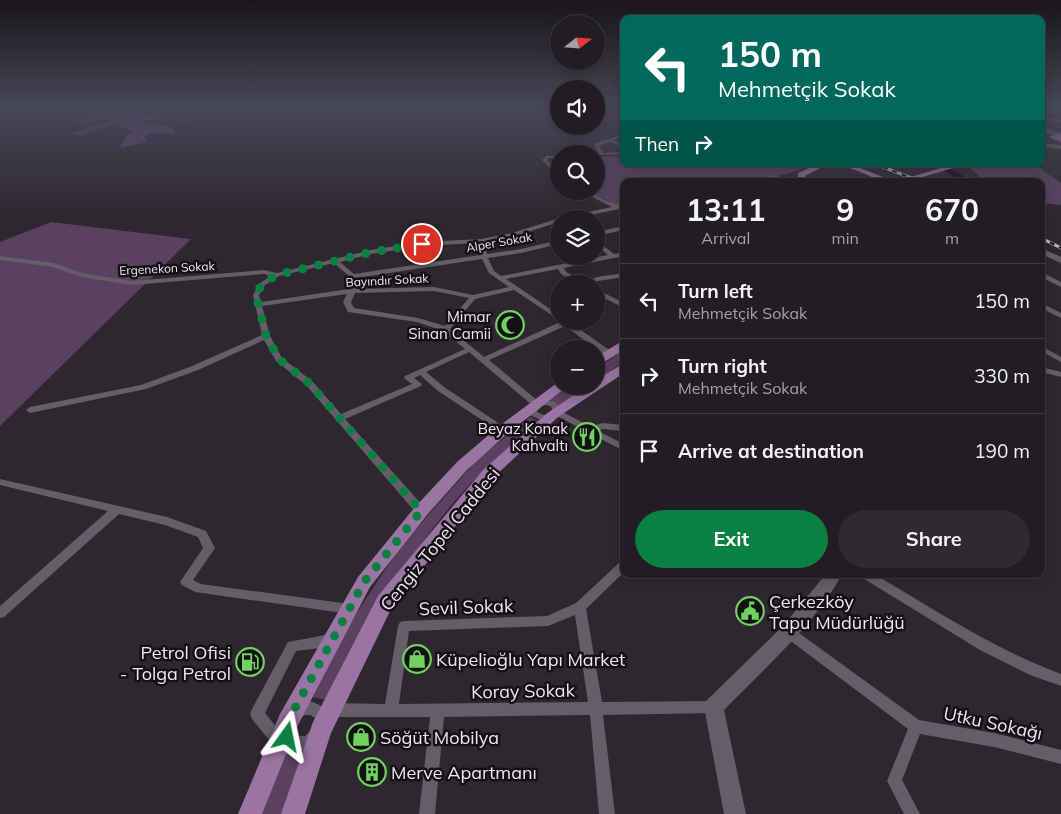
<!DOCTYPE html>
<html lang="en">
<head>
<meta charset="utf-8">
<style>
	:root { --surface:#221d23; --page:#2e2a30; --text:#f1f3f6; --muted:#a2a2a6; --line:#3f3b41; --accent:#0b8043 }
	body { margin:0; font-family:Mulish,sans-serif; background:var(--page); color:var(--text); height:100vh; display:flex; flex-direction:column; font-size:19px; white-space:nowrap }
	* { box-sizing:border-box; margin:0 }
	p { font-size:16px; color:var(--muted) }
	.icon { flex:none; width:28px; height:28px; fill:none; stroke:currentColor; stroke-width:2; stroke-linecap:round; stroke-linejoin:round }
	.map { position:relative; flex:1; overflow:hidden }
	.drawer { position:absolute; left:620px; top:178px; width:425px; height:400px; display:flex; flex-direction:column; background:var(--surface); border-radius:10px; box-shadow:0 2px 12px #0003,0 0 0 1px var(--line) }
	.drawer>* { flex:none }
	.hud { position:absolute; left:620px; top:15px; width:425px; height:152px; border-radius:10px; box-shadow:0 2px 12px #0003,0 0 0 1px var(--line); background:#00695c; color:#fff; overflow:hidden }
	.needle { width:32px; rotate:73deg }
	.tools { position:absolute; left:550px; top:15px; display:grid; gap:10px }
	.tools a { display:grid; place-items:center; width:55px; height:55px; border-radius:50%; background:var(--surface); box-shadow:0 2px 12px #0003,0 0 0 1px var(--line); font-size:25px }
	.pin { position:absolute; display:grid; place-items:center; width:42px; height:42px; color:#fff; margin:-21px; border:2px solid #fff; border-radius:50%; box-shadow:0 1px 5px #0007 }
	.me { position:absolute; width:55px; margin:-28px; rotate:12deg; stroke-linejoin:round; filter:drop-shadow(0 0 4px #0008) }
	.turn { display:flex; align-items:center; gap:18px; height:105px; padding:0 15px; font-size:22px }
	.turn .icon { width:65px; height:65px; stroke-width:2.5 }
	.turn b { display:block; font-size:35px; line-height:42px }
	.then { display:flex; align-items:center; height:48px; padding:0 15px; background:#0003; gap:10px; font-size:19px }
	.eta { display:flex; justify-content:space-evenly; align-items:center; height:85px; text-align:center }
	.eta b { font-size:30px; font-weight:700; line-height:35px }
	.primary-button { display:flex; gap:10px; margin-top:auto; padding:10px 15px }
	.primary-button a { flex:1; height:58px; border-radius:30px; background:var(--accent); color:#fff; font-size:20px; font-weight:700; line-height:58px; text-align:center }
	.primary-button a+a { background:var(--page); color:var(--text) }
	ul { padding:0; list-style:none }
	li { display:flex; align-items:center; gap:15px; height:75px; padding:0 15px; border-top:1px solid var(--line) }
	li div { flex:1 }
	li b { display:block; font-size:19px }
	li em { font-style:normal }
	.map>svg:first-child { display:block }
</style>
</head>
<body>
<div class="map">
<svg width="1061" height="814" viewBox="0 0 1061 814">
	<rect width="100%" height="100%" fill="#2e272f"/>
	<!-- green -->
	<path fill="#5a415f" d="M624,156V164H809C782,187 663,181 624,181V204L617,205L587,191H596V157Z
		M977,164H1034L1061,183V205L1041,203V181H984L968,166Z
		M51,222L191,239L0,426V242Z
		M624,350V361L596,381V369Z
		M570,386H589L561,406L549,400Z
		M530,417L540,422C519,440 497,457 477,477C414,541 372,623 327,700L307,696L322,666L400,547L478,459Z
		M286,751L304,755L283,814H262Z"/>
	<!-- forest -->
	<path fill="#633e6b" d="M67,106H115L117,108L125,107L123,109L161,106V110C147,111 131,108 117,114H144L142,117L160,114L159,117L199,120C180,123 161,116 144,121V123L173,127L175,133L149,134L144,137L147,142L120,148L126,136L132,131L116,124L80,135L71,134L120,118L80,123L76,121L91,115Z"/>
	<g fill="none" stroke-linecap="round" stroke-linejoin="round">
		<!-- stream -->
		<path stroke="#5e4662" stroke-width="1" d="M86,106L148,132"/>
		<!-- river -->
		<path fill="#200026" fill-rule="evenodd" d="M934,164H944L971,181H960Z"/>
		<!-- street -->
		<path fill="#655d67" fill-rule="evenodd" d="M1058,106H1061V107H1059Z
			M1041,117L1061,120V122L1041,119Z
			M624,134V137L613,140L624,144V147L609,142L599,146L603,153L624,152V154L599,155L594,144Z
			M546,156H559V158H549L547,160L559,173V177L542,160Z
			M776,175L779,177L778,178L758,181H747Z
			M581,191C596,191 609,207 624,204V208L571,219H559V222L515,236L484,242L487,254L521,249L559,240V244L521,253L488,258L494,271L501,276L608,255L596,245V240L614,254L624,252V256L564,268L566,272L585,282L597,277L624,273V277L598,281L591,284H578L561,274L558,269L506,279L559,315V320L514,290L475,299L450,329L484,357L560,322L559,321H568L612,352L613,354L612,356H606L565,326L489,360L538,401C547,399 555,400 561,408V411L591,427L602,423L624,425V431L603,429L598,431L624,444V451L559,417L543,421L530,415L529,408L531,404L469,352L426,372L444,387L506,428L508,430L506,432H500L438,391L420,375L414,378L422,384L421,386L345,419L425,508L426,511L425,514L421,515L417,514L306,385L276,361L264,340L198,370L146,389L30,413L26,410L30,407L141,385L192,366L262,335L253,295L260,283L271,276L264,274L132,285L81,277L53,267L0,260V256L54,263L82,273L132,281L264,270L277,273L371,250L422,242L481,239L512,233L560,218L612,207ZM478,243L480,255L354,274L340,262L371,254L422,246ZM482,259L489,273L509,287L473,295L434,287L356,289V278ZM334,263L350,277L349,289L261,302L259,295L265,285L279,276ZM434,291L469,298L445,326L418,318L354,308L351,302L355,293ZM347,294L343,302L348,312L417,322L443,331L465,349L405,376L404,378L412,384L341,414L312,381L282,358L270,336L262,306ZM545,405L550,406L552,408L551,414L544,415L537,412L539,406Z
			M624,226V230L596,236V232Z
			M1041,272L1061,282V287L1041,277Z
			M596,289L624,303V308L596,294Z
			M1041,303L1061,313V318L1041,308Z
			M1041,346L1061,357V362L1041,351Z
			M1041,367L1061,372V377L1041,372Z
			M0,479L167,517L206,531L215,548L193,580L201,584L350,604L354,605L356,609L354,613L350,614L195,592L182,585L180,582L203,548L198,537L165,525L119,514L4,617L0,618V606L108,511L0,485Z
			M624,561V572L586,609L602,702L714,701L719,702L721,707L719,712L714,713L603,715L615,814H599L590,715L444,717L435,814H419L430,717H333L328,715L326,710L328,705L333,703L385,704L398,626L400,622L404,621L547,616L576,603L620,562ZM575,615L588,702L399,704L409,631L548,626Z
			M859,574H874C935,610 994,649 1061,674V686L1030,675L980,650L861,577Z
			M788,627L792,628L919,720L994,733L1061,750V764L994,747L920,734L902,780L920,814H904L887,781L908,729L784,636L782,632L784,628Z
			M331,633L335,634L337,638L335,642L320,648L296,651L265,713L278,729C283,713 293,704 310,701C315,703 321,705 324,709C343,729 310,763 284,745L279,748L274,746L252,719L250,714L252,709L288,642L320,636ZM305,715H310L315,718V726L305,736H295L292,731C293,723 298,718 305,715Z"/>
		<!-- secondary -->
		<path fill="#655d67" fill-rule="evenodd" d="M1041,127L1061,133V137L1041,131Z
			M1041,143L1061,145V149L1041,147Z
			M1041,248L1061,257V263L1041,254Z
			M826,574H842C818,621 762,671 724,710L746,814H724L704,707L707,700L782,627Z"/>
		<!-- primary -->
		<path fill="#9a74a2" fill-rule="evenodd" d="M1061,133V142L1049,137L1050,136Z
			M818,164H828L805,176L812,181L798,180V173Z
			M840,164H850L893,181H882Z
			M955,164H967L909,181H897Z
			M624,340V350L596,367V357Z
			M624,363V373L558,417L493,478L392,607L331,733L305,814H281L313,722L378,596L483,470L546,414L587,386H596V380Z
			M557,383L559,386H568L508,433L467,470L427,515L370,587L297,727L262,814H238L280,714L358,577L415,507L457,462L498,427Z"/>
		<defs>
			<path id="rail-far1" d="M875,164L886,168"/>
			<path id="rail" d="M883,167L919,181
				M1041,238L1061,248"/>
		</defs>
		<!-- rail-far1 casing -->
		<use href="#rail-far1" stroke="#bbb5bc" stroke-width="2"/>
		<!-- rail casing -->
		<use href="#rail" stroke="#bbb5bc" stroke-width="3"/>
		<!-- rail-far1 -->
		<use href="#rail-far1" stroke="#141115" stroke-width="1" stroke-dasharray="4" stroke-linecap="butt"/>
		<!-- rail -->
		<use href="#rail" stroke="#141115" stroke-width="2" stroke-dasharray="5" stroke-linecap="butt"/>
	</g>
	<!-- sky -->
	<linearGradient id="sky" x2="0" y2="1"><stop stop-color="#19151a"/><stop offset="0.48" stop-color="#464758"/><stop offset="1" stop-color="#464758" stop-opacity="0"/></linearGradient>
	<rect width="1061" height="220" fill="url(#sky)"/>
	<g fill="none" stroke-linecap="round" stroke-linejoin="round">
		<!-- route -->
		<path stroke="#0b8043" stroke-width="9" stroke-dasharray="0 16.2" d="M287,737L286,727L288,721L364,582L421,511L309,383L279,359L266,336L256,295L262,284L277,275L372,252L422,244"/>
	</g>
	<!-- icons -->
	<defs>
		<symbol id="mosque-ring" viewBox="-11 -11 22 22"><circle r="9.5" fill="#141115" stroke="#70d35f" stroke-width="1.5"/><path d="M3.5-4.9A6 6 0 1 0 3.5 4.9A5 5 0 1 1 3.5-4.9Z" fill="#70d35f"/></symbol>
		<symbol id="restaurant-ring" viewBox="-11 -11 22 22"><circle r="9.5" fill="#141115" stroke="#70d35f" stroke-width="1.5"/><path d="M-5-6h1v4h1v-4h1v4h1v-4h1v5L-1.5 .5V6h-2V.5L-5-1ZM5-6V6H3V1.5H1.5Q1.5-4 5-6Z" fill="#70d35f"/></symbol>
		<symbol id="civic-ring" viewBox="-11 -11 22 22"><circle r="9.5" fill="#141115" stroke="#70d35f" stroke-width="1.5"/><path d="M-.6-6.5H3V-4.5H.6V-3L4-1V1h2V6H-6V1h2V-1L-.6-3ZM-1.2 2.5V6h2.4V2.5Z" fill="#70d35f"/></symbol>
		<symbol id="shop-ring" viewBox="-11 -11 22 22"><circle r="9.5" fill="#141115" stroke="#70d35f" stroke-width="1.5"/><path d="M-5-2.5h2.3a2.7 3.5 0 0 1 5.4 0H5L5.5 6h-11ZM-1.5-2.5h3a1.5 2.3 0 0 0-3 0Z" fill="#70d35f"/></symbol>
		<symbol id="fuel-ring" viewBox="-11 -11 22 22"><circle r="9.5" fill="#141115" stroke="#70d35f" stroke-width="1.5"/><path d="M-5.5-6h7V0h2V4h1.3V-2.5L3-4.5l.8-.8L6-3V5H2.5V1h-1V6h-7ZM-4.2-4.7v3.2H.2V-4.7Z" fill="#70d35f"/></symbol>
		<symbol id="building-ring" viewBox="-11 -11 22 22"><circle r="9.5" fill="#141115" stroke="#70d35f" stroke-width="1.5"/><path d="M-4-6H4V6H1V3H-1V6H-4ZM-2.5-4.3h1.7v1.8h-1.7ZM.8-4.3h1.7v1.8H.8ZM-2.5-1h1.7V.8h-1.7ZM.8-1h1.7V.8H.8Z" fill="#70d35f"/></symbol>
	</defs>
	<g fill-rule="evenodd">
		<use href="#mosque-ring" x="494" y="309" width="32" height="32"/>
		<use href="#restaurant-ring" x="571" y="421" width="32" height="32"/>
		<use href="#civic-ring" x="734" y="595" width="32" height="32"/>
		<use href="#shop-ring" x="401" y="643" width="32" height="32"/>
		<use href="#fuel-ring" x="234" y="646" width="32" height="32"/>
		<use href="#shop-ring" x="345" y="721" width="32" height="32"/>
		<use href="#building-ring" x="356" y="756" width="32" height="32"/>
	</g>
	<g text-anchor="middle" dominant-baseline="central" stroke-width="5" stroke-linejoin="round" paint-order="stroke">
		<!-- far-street labels -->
		<g font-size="12" fill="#ede8ee" stroke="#141115">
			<text transform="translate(499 242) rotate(-10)">Alper Sokak</text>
			<text transform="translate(167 268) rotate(-3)">Ergenekon Sokak</text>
			<text transform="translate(387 280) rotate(-3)">Bayındır Sokak</text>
		</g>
		<!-- poi labels -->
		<g font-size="15" fill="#ede8ee" stroke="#141115" text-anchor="end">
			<text x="491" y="316">Mimar<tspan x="491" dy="17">Sinan Camii</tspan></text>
			<text x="568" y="428">Beyaz Konak<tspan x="568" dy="17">Kahvaltı</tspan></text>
		</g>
		<!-- near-street labels -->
		<g font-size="18" fill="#ede8ee" stroke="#141115">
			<text transform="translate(440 539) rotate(-51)">Cengiz Topel Caddesi</text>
			<text transform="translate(466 607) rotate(-2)">Sevil Sokak</text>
			<text transform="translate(523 691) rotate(-1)">Koray Sokak</text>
			<text transform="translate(993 723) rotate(12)">Utku Sokağı</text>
		</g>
		<!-- near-poi labels -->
		<g font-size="18" fill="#ede8ee" stroke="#141115" text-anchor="start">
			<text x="769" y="601">Çerkezköy<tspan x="769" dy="21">Tapu Müdürlüğü</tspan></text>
			<text x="231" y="652" text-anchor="end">Petrol Ofisi<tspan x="231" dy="21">- Tolga Petrol</tspan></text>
			<text x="436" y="659">Küpelioğlu Yapı Market</text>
			<text x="380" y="737">Söğüt Mobilya</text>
			<text x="391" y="772">Merve Apartmanı</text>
		</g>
	</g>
</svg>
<div class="tools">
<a><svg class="needle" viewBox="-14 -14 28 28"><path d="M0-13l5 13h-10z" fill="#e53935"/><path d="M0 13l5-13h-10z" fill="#a2a2a6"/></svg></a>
<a><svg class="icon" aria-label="sound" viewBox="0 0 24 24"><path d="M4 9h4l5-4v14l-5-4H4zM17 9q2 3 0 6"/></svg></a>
<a><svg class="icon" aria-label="search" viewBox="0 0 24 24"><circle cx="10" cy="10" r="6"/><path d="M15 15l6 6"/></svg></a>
<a><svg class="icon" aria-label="layers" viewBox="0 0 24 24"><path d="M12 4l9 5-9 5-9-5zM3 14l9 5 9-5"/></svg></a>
<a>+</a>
<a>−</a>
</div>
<div class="pin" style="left:422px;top:244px;background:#d93025"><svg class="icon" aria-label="arrive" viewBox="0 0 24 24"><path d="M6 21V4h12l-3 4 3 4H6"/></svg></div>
<svg class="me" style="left:287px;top:737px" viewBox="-20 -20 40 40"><path d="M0-17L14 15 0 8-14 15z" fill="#0b8043" stroke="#fff" stroke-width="4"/></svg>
<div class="hud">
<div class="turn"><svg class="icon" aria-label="left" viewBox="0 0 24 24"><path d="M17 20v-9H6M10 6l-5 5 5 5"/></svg><div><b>150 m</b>Mehmetçik Sokak</div></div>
<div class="then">Then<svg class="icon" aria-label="right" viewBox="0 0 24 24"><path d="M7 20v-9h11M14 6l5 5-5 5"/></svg></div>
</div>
<section class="drawer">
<div class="eta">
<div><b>13:11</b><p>Arrival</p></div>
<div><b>9</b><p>min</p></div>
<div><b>670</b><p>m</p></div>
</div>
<ul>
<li><svg class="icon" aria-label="left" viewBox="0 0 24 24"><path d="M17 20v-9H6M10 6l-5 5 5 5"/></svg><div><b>Turn left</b><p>Mehmetçik Sokak</p></div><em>150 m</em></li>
<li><svg class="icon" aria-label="right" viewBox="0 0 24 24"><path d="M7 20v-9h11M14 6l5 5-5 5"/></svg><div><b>Turn right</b><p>Mehmetçik Sokak</p></div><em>330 m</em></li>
<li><svg class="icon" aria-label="arrive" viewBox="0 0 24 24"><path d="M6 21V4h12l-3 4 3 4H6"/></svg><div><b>Arrive at destination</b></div><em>190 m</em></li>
</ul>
<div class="primary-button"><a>Exit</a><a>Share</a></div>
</section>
</div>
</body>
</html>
